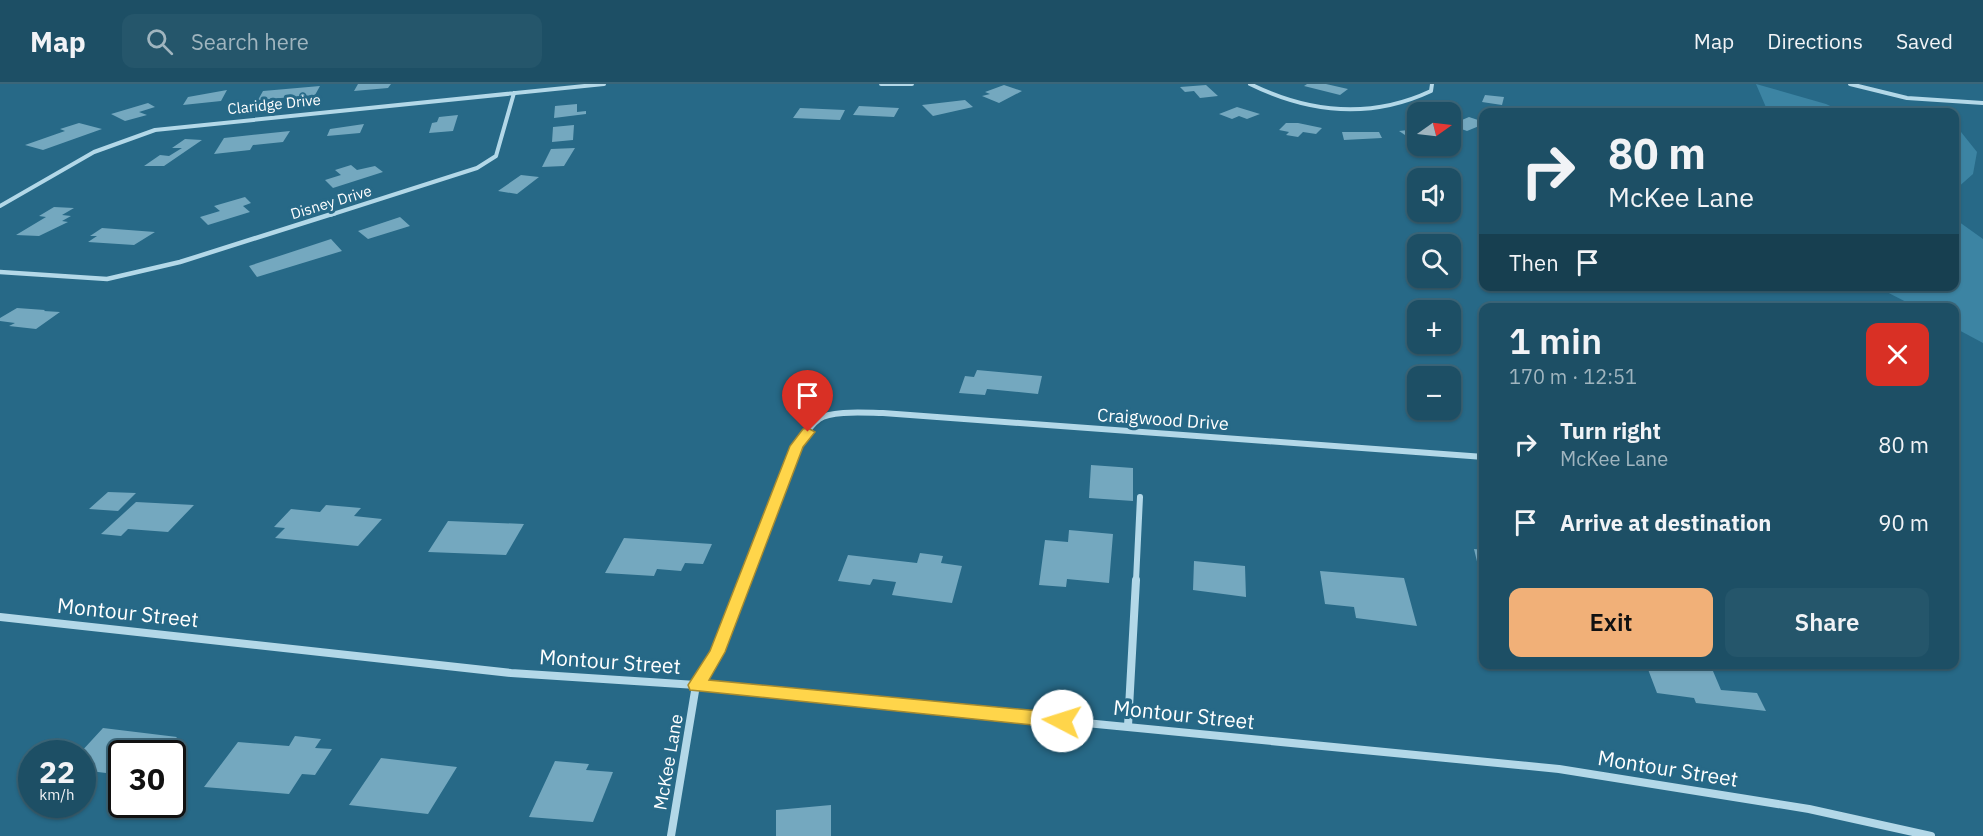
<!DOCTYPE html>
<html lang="en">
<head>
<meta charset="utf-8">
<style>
	:root { --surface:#1d4f65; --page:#25566b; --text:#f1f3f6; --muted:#a0b5bf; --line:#3b6679; --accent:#f1b078 }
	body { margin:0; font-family:"IBM Plex Sans",sans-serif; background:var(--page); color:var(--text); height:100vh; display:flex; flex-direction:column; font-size:22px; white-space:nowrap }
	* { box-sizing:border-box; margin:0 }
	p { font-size:20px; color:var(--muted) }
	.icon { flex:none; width:33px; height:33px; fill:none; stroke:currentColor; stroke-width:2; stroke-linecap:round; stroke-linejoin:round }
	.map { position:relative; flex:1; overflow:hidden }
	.sheet { position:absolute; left:1479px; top:219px; width:480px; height:366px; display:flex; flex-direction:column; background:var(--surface); border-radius:12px; box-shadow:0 2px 4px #0004,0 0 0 2px var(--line) }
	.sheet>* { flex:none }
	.hud { position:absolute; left:1479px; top:24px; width:480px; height:183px; border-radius:12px; box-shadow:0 2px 4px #0004,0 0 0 2px var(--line); background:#1d4f65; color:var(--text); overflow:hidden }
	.needle { width:39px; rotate:76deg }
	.buttons { position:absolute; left:1407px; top:18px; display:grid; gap:12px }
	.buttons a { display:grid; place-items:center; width:54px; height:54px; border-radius:12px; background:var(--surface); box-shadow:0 2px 4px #0004,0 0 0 2px var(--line); font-size:30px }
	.speed { position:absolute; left:18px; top:656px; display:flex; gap:12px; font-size:30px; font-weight:700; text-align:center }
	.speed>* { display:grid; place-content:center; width:78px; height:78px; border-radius:50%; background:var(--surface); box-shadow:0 2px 4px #0004,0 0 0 2px var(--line); line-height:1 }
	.speed small { font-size:15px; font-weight:400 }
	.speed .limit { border:3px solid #111; border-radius:9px; background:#fff; color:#111 }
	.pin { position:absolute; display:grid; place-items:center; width:51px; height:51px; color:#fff; margin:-62px -26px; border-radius:50% 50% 50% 0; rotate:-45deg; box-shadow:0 0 6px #0007 }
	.pin .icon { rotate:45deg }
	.me { position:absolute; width:66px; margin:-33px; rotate:275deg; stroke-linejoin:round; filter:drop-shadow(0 0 4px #0008) }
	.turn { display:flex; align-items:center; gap:21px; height:126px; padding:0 30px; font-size:27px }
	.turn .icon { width:78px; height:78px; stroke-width:2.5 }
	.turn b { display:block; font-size:42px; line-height:51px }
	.then { display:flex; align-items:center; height:57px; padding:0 30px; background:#0003; gap:12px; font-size:22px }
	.round { display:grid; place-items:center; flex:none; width:63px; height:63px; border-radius:12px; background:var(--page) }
	.headline { display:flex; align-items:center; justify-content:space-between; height:102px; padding:0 30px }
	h1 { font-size:36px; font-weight:600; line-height:45px }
	.button { display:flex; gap:12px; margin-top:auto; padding:12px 30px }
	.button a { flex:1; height:69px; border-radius:12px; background:var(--accent); color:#111; font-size:24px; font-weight:600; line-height:69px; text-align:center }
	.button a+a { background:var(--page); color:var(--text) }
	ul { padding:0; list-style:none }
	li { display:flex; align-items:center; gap:18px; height:78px; padding:0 30px }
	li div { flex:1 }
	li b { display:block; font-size:22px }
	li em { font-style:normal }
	header { display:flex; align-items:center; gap:36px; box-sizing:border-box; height:84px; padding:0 30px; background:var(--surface); border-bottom:2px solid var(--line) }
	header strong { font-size:28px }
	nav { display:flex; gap:33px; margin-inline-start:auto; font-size:21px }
	.search { width:420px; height:54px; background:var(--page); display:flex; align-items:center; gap:15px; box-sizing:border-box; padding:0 21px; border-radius:12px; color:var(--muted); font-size:22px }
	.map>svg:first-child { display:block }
</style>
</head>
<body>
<header>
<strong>Map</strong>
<div class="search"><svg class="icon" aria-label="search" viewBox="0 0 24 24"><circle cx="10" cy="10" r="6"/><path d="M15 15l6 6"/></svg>Search here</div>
<nav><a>Map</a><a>Directions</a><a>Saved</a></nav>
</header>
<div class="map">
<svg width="1983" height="752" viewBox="0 0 1983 752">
	<rect width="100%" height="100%" fill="#276987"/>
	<!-- green -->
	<path fill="#3c84a3" d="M1756,0L1826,20L1843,28H1768Z
		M1955,45L1961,48L1977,68L1973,90L1956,105L1955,135L1983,155V259L1955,244L1954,224L1916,223L1877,203L1954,202Z"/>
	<!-- building -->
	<path fill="#74a8bf" d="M358,0H391L388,4L354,7Z
		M1307,0H1326L1348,5L1340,11L1304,2Z
		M1004,1L1022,7L999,19L982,12L990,10L985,8Z
		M1206,1L1218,12L1200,14L1194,7L1185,8L1180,3Z
		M320,2L315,11L258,16L263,7Z
		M227,6L221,17L183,21L188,13Z
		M1485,11L1504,13L1502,21L1482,18Z
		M965,16L973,23L933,32L922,21Z
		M148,19L155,23L139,28L147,31L125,37L111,30Z
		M577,20V28L586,27V30L554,34L555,22Z
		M859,22L899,24L894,33L853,31Z
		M1237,23L1260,30L1247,35L1239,32L1232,35L1219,30Z
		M800,24L845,26L840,36L793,34Z
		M458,31L453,47L429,49L432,39L437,38L439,33Z
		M1469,33L1484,38V40L1467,47L1450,41Z
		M79,39L102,45L43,66L25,61L65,47L60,45Z
		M1286,39H1298L1322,44L1316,50L1303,48L1298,53L1286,51L1289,48L1279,46Z
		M364,40L360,49L327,52L330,45Z
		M574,41L573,56L552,58L553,43Z
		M1418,45V54L1411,55L1399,47Z
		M290,47L283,58L253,61L250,66L214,70L224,54Z
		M1342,48H1379L1382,54L1344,56Z
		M185,55L202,56L164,82H144L160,71L169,72L182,64H172Z
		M575,64L564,82L542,83L551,65Z
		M351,81L357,86L375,82L383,88L333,104L325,96L341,91L335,86Z
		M521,91L539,93L517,110L498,107Z
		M245,113L251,119L243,122L250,128L208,141L200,133L220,127L214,122Z
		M54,123L74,124L62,131L71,132L62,137L68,138L39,152L16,151L46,133L39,132Z
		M400,133L410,142L368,155L358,147Z
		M102,144L155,148L134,161L88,158L97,152H90Z
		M331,155L342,167L257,193L249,182Z
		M17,224L45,226L44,227L60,228L36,245L9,242L15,239L0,237V234Z
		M977,286L1042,292L1038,310L987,305L985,311L959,309L965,292L974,293Z
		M1091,381L1133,384V417L1089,414Z
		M108,408L136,409L118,427L89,425Z
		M136,418L194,421L168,448L128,445L121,452L101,450Z
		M326,421L361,424L354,432L382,435L358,462L275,454L285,444L274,443L291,425L320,428Z
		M448,437L524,440L506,471L428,468Z
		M1069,446L1113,450L1109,499L1067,495L1066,503L1039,501L1045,456L1068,458Z
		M624,454L712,460L703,480L685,479L681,487L657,485L654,492L605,489Z
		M1474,465L1484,466V494H1481Z
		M920,469L943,472L941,479L962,482L952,519L892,511L896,498L873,495L870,501L838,497L848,471L917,479Z
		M1194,477L1245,482L1246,513L1193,506Z
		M1320,487L1404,494L1417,542L1356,534L1354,523L1325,520Z
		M1646,580H1710L1721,606L1757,609L1766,627L1696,619L1694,614L1657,609Z
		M103,644L177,653L164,669H122V691L82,686V669H80Z
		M295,652L321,655L315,664L332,665L315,691L302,690L289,710L204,703L238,658L289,662Z
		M381,674L457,683L428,730L349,721Z
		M555,677L589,680L586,686L613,688L593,738L529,733Z
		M831,721V752H776V726Z"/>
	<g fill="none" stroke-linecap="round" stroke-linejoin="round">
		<!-- street-far3 -->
		<path stroke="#b3d8e8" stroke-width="4" d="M881,0H912
			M1250,0C1309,29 1371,35 1431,7L1432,0
			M1850,0L1907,14L1983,19
			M0,122L94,68L155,46L604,0
			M330,131L477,84L496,72L514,9"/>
		<!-- street-far2 -->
		<path stroke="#b3d8e8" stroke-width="4.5" d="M0,188L107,195L180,178L335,129"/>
		<!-- street-far1 -->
		<path stroke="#b3d8e8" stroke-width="6" d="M744,497C759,459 789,357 819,335C831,326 868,329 883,329L1484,373
			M1136,497L1140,413"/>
		<!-- street -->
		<path stroke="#b3d8e8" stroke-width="8" d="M0,533L511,589L696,601L1559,685L1809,725L1931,752
			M1128,642L1136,496
			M671,752L696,601L717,568L745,496"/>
	</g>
	<!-- route -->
	<path fill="#ffd54a" stroke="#a68a30" stroke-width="1.5" d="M808,344L815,348L803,363L725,568L709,596L1062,629L1068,632L1071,637L1068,642L1062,644L690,606L688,601L710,567L790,362L803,345Z"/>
	<g text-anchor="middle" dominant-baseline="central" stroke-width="6" stroke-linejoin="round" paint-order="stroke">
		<!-- far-street labels -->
		<g font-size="15" fill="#fff" stroke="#276987">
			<text transform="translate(274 20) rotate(-6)">Claridge Drive</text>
			<text transform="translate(331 118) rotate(-17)">Disney Drive</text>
		</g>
		<!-- street labels -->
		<g font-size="18" fill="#fff" stroke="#276987">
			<text transform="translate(1163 335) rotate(4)">Craigwood Drive</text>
			<text transform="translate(668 678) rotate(-80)">McKee Lane</text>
		</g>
		<!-- near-street labels -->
		<g font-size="21" fill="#fff" stroke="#276987">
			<text transform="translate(128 528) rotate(6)">Montour Street</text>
			<text transform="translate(610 577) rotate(4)">Montour Street</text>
			<text transform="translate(1184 630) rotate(6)">Montour Street</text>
			<text transform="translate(1668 684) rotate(9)">Montour Street</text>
		</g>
	</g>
</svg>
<div class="buttons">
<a><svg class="needle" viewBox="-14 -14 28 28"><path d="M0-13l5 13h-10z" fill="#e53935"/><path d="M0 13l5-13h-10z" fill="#a0b5bf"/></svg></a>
<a><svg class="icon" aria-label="sound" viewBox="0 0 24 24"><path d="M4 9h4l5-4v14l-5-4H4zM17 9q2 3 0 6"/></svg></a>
<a><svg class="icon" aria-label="search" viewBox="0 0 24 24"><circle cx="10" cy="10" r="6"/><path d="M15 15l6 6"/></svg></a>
<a>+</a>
<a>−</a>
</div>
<div class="speed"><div>22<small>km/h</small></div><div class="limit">30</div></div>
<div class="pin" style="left:808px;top:348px;background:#d93025"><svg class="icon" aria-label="arrive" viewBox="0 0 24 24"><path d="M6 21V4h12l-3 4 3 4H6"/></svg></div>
<svg class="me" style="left:1062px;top:637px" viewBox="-20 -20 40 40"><circle r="19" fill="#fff"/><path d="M0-13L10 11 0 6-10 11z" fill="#ffd54a"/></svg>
<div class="hud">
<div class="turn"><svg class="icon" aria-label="right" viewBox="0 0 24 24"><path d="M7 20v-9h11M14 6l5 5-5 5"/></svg><div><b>80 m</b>McKee Lane</div></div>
<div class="then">Then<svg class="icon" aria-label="arrive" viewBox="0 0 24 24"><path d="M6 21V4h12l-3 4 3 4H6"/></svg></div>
</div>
<section class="sheet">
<div class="headline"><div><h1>1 min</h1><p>170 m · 12:51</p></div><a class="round" style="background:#d93025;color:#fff"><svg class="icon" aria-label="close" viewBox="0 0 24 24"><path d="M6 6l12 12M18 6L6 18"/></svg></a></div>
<ul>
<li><svg class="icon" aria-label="right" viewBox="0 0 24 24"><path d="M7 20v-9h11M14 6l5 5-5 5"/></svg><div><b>Turn right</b><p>McKee Lane</p></div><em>80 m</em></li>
<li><svg class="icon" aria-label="arrive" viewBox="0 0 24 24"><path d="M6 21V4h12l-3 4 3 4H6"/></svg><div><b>Arrive at destination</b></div><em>90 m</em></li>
</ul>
<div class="button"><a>Exit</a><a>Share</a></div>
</section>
</div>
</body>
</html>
